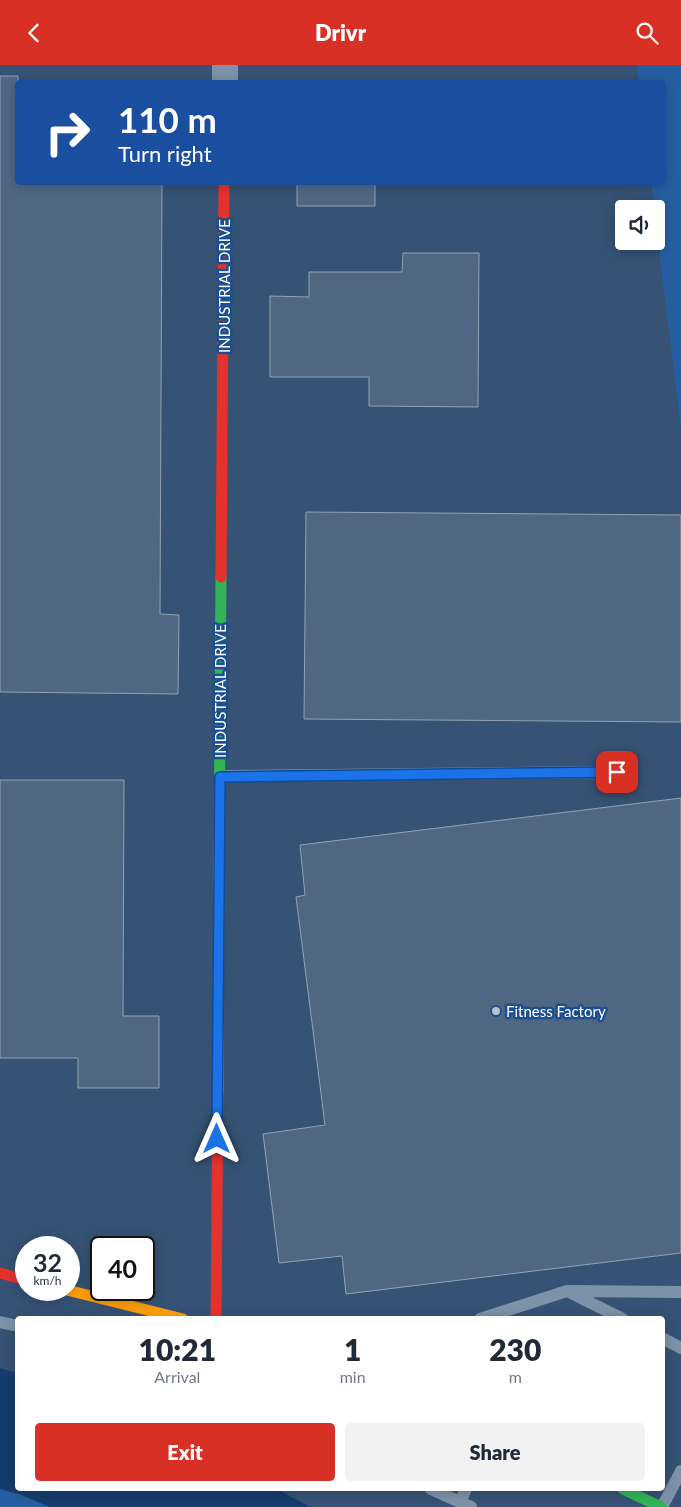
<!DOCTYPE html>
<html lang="en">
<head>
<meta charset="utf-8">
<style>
	:root { --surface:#fff; --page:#f2f2f3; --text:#1f2937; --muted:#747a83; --accent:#d93025 }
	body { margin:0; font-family:Lato,sans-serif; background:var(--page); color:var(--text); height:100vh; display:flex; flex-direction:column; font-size:19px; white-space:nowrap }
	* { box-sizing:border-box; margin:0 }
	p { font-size:16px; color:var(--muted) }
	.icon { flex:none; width:28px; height:28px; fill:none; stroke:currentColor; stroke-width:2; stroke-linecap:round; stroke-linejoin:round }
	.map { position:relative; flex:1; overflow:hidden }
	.sheet { position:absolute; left:15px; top:1251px; width:650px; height:175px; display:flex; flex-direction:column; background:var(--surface); border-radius:5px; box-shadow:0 2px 12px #0003 }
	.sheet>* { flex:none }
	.guide { position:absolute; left:15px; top:15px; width:651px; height:105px; border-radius:5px; box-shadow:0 2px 12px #0003; background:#1a4fa0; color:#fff; overflow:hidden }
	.fabs { position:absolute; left:615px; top:135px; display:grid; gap:10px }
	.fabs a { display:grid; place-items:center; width:50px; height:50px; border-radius:5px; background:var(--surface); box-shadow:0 2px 12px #0003; font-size:25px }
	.speed { position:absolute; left:15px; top:1171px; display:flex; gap:10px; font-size:25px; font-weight:700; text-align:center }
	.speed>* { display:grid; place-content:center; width:65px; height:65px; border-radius:50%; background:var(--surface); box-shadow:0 2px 12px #0003; line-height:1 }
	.speed small { font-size:12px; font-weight:400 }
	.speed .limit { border:2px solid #111; border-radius:8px; background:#fff; color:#111 }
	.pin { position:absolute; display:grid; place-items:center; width:42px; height:42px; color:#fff; margin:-21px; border-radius:10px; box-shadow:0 2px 8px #0006 }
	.me { position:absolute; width:55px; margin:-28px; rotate:0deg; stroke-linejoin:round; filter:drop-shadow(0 0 4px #0008) }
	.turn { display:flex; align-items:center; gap:18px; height:105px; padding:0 20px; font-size:22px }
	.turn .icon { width:65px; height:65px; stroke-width:2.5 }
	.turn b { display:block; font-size:35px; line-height:42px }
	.eta { display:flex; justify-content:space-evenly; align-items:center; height:85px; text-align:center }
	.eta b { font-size:30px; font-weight:800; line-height:35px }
	.cta { display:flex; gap:10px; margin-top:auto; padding:10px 20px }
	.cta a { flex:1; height:58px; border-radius:5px; background:var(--accent); color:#fff; font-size:20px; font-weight:800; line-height:58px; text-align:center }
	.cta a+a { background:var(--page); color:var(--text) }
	header { display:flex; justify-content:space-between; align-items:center; height:65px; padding:0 20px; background:var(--accent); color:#fff; font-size:22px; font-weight:800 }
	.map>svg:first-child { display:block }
</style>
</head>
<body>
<header><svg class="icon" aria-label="back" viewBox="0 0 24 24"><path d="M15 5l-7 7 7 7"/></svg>Drivr<svg class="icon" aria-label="search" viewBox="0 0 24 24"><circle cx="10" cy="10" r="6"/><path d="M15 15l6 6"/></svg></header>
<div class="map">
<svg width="681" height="1442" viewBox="0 0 681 1442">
	<rect width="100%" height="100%" fill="#365274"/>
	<!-- green -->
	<path fill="#265fa1" d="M636,0H681V362L656,161V144H654L651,118H664V18L639,17Z
		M0,1424L19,1429L50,1442H0Z"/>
	<!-- water -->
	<path fill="#153c6e" d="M0,1303L17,1308L18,1424H277L310,1442H50L19,1429L0,1424Z"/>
	<!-- building -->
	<path fill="#506783" stroke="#92a2b6" d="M0,11H18V118H162L160,549L179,550L178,629L0,627Z
		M297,118H375V141H297Z
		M403,188H479L478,342L369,341V312H270V231L309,232V207H402Z
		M306,447L681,450V657L304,654Z
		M0,715H124L123,951H159V1023H78V993H0Z
		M681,733V1188L346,1229L342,1191L279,1198L263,1069L325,1060L296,832L305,830L300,780Z"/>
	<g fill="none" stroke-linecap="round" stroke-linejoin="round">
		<!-- lane -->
		<path stroke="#7d92a8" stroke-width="12" d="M220,711L617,707
			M569,1227L623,1254
			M480,1254L567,1226L681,1227
			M0,1257L18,1261
			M662,1273L681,1283
			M431,1424L471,1442
			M460,1437L466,1424
			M662,1442L681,1406"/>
		<!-- street -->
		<path stroke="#7d92a8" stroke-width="26" d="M225,18V0"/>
		<!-- fast -->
		<path stroke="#30b455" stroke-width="11" d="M219,794L221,512
			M623,1424L661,1442"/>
		<!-- slow -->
		<path stroke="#ff9f0a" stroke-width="11" d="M218,1028L219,794
			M67,1225L183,1254"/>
		<!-- jam -->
		<path stroke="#e5322d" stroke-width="11" d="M221,512L224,118
			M0,1208L26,1215
			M216,1254L218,1028"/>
	</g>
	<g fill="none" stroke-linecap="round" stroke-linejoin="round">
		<defs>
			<path id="route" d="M217,1074L220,712L617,707"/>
		</defs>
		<!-- route casing -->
		<use href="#route" stroke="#114b97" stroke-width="12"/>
		<!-- route -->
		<use href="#route" stroke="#1a73e8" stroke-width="9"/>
	</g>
	<!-- markers -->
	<circle fill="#b9c2ce" stroke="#1b4f8f" stroke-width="2" cx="496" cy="946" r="5"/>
	<g text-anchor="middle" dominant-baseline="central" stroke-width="5" stroke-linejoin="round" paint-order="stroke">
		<!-- street labels -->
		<g font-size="15" fill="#fff" stroke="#1b4f8f">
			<text transform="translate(224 221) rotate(-90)">INDUSTRIAL DRIVE</text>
			<text transform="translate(220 626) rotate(-90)">INDUSTRIAL DRIVE</text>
		</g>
		<!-- poi labels -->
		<g font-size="15" fill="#fff" stroke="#1b4f8f" text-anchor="start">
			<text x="506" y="946">Fitness Factory</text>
		</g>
	</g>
</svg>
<div class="fabs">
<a><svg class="icon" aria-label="sound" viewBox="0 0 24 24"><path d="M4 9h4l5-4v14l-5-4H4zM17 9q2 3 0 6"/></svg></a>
</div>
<div class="speed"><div>32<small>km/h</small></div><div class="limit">40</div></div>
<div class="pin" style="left:617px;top:707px;background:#d93025"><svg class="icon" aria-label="arrive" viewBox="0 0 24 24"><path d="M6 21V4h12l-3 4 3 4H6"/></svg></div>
<svg class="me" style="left:217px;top:1074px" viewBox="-20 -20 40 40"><path d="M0-17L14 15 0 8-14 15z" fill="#1a73e8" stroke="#fff" stroke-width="4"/></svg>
<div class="guide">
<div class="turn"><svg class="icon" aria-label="right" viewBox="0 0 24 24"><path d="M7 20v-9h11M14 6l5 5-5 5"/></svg><div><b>110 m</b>Turn right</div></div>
</div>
<section class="sheet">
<div class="eta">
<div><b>10:21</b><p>Arrival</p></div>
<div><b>1</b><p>min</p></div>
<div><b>230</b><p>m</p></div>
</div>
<div class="cta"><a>Exit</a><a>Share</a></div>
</section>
</div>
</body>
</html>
